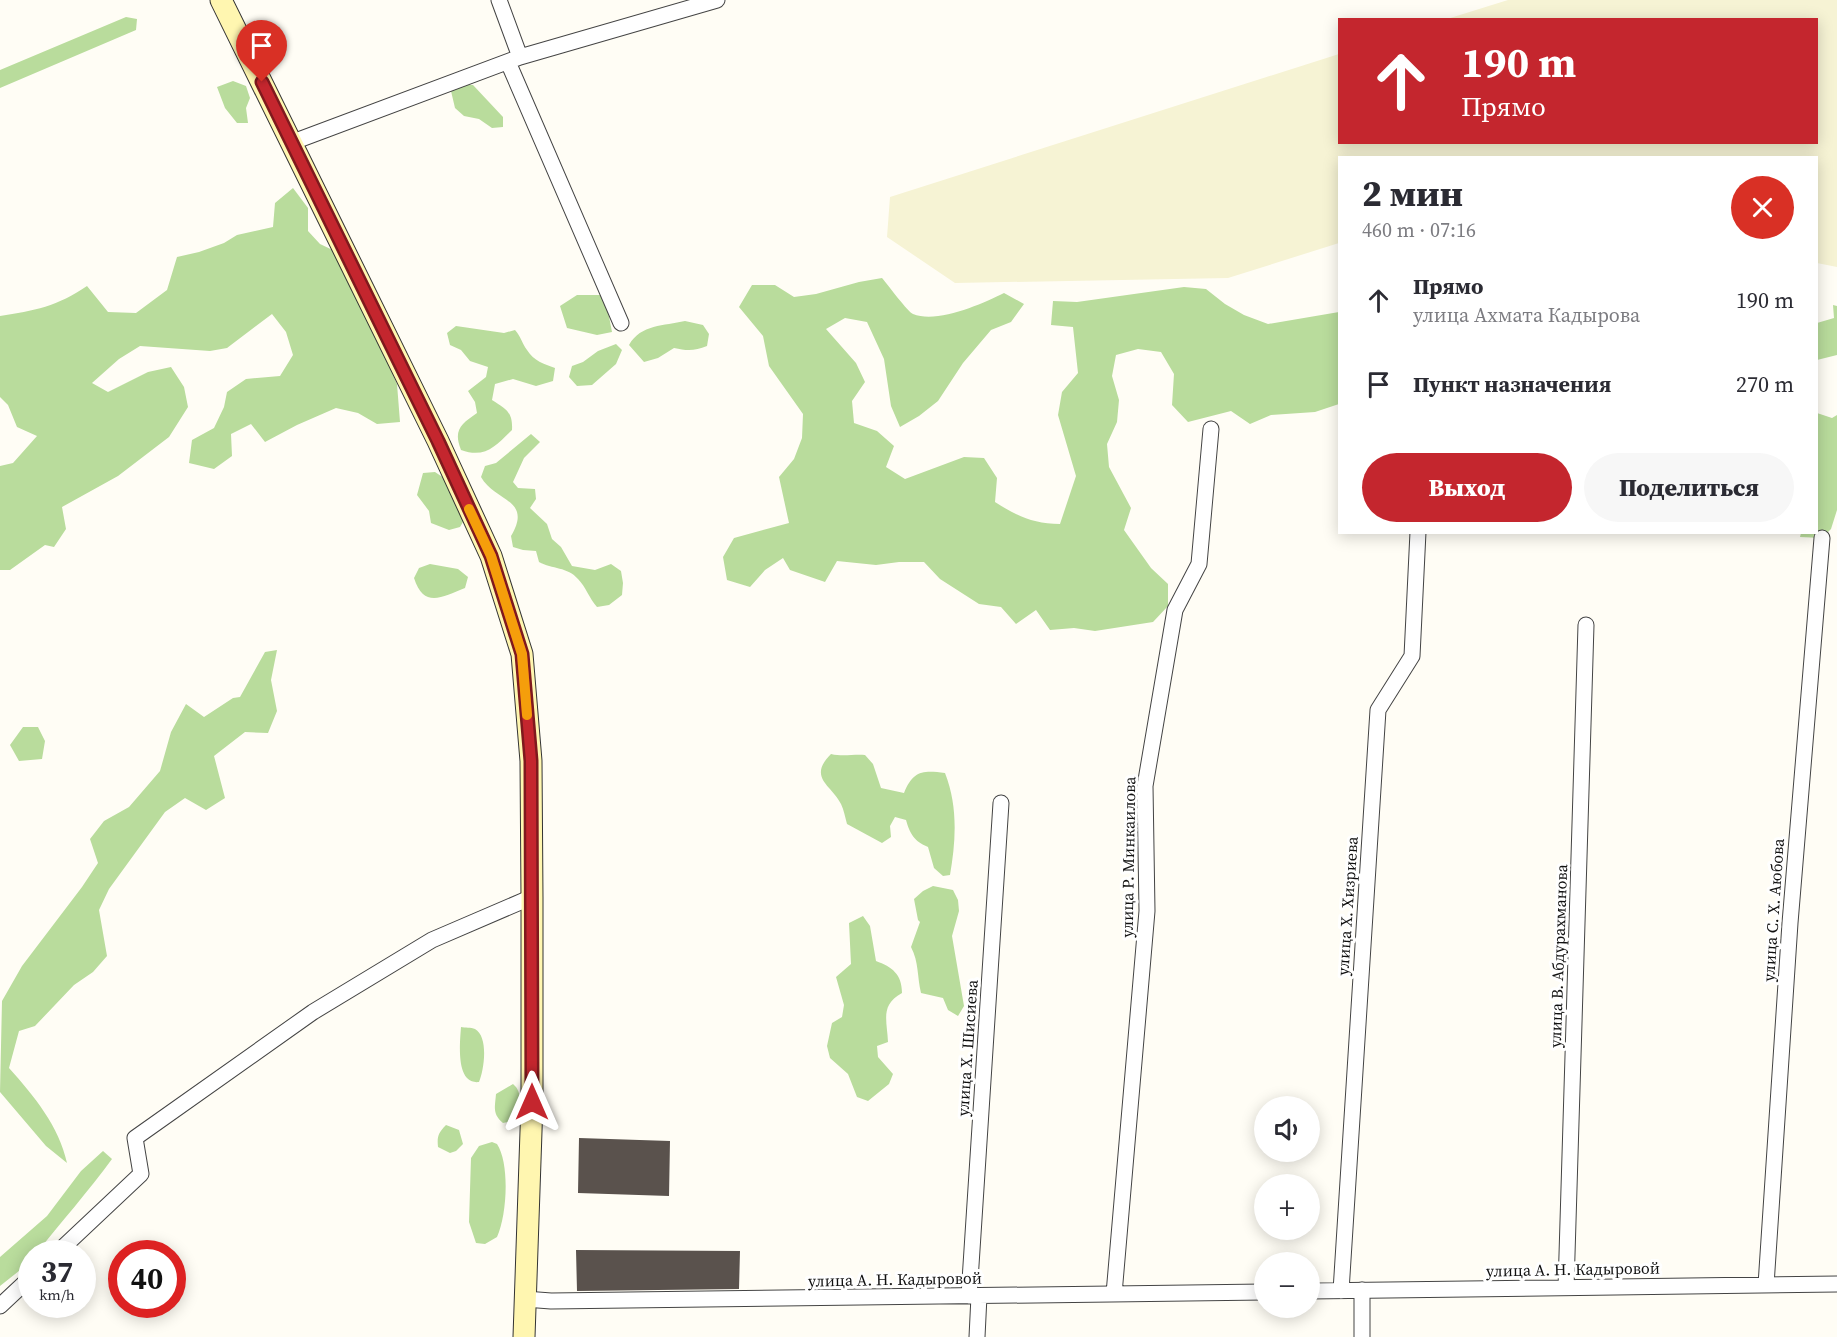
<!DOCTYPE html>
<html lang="ru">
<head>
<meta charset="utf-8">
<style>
	:root { --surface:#fff; --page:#f7f7f7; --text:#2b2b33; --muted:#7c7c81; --accent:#c4262e }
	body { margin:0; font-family:"Source Serif 4",serif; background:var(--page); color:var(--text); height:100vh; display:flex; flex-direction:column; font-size:22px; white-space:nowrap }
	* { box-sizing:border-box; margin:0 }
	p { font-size:20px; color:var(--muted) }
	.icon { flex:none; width:33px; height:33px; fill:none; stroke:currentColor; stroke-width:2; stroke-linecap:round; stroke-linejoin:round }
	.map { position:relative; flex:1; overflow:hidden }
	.sheet { position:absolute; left:1338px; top:156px; width:480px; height:378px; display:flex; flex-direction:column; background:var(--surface); border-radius:0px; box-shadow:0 3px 15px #0003 }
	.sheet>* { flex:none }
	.banner { position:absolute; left:1338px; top:18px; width:480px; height:126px; border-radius:0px; box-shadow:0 3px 15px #0003; background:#c4262e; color:#fff; overflow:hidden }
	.tools { position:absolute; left:1254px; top:1096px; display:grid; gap:12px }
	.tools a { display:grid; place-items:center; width:66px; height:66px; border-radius:50%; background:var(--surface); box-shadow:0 3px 15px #0003; font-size:30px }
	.speed { position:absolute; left:18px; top:1240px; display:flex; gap:12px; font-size:30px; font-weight:700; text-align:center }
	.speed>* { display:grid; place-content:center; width:78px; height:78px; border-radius:50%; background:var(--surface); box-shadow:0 3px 15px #0003; line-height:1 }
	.speed small { font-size:15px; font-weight:400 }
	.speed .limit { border:9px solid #d22; background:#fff; color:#111 }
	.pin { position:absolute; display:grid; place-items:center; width:51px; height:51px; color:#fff; margin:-62px -26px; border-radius:50% 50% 50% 0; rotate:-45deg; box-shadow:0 0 6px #0007 }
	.pin .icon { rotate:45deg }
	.me { position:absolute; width:66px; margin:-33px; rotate:0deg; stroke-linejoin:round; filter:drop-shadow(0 0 4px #0008) }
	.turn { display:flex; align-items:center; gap:21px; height:126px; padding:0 24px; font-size:27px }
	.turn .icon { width:78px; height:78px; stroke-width:2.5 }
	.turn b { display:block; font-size:42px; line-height:51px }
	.round { display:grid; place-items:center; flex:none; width:63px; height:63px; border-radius:32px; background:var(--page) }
	.summary { display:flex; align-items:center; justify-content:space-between; height:102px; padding:0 24px }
	h1 { font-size:36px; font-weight:800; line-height:45px }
	.action { display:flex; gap:12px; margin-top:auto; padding:12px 24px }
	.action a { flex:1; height:69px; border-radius:36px; background:var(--accent); color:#fff; font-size:24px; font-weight:800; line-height:69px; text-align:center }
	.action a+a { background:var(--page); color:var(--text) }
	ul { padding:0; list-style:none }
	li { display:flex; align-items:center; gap:18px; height:84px; padding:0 24px }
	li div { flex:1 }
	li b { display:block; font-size:22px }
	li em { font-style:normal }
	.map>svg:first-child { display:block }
</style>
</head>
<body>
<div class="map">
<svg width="1837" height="1337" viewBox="0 0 1837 1337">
	<rect width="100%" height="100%" fill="#fffdf5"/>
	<!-- farmland -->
	<path fill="#f6f3d4" d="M1508,0H1837V267L1817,263L1816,158H1340L1339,243L1228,278L955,283L887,237L890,197L1339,54L1340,142H1816V20L1447,19Z"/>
	<!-- forest -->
	<path fill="#b9dc9c" d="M126,17L137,19L136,30L0,88V70Z
		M233,81L246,86L250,98L246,108L248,123H237L225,108L217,87Z
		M461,84L473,85L503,117V127L492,128L479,119L464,116L455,108L451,91Z
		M293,188L308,208V231L320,244L341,254L397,384L400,422L377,424L358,413L336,408L297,425L265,442L251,424L231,434L232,456L214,469L189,463L192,440L214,428L224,407L227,392L246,379L280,376L293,355L286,332L272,314L227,348L210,351L140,346L119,359L92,383L108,392L148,372L171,367L184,387L188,407L169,437L118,476L62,507L66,529L54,547L45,545L10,570H0V466L13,463L37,436L17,427L8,405L0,397V316C34,311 58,306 87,286L108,312L136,313L167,290L177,257L199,252L224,243L237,235L273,227L275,203Z
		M882,278C888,285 908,312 913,314C937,324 982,304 1004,293L1024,304L1011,322L991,330L963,363L938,401L919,416L900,427L891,406L884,359L867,322L845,318L826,329L856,363L865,382L852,401L854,423L877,431L894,446L886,467L905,479L964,457L984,458L997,478L995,502C1017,516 1033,524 1060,524L1076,476L1058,415L1062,392L1078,373L1073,327L1051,325L1053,301L1077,302L1184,287L1206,289L1225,304L1244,315L1268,324L1339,312V404L1315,412L1271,415L1250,424L1231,411L1188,422L1172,405L1174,374L1161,352L1138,349L1116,355L1112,376L1119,400L1117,422L1107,444L1109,467L1131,508L1124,530L1151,568L1168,584V606L1153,622L1095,631L1074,628L1050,630L1036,610L1016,624L1001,607L979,604L940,579L924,562H899L876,565L837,561L825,582L790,570L783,558L765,570L750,587L727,580L723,557L734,538L789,523L779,477L794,459L802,438L803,414L769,366L763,336L739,307L752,285H775L794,297L816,294L859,282Z
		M577,295H601L607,306L612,332L597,335L567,328L560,306Z
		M1833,305L1837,306V355L1817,360V323L1834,318Z
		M685,321L703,325L709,334L707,346C695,351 687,351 674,348L658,358L644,362L629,345C641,324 664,326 685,321Z
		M456,326L504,333L515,330C521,337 522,343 527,350C534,361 544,364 555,368L553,381L536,386L513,379L495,384L492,400C506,409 513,412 512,430C496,445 486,459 461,450C453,430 461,424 477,413L475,402L468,391L486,377L488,367L470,361L461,350L450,345L447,333Z
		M616,344L622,350L616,364L592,385L577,386L569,377L572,366L583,362L598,351Z
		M1817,413L1832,418L1837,415V510L1831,529L1822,538L1800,537L1801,533L1816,532Z
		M531,434L540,442L524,458L513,482L518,488L535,489L536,499L530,508L547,524L552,539L561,547L572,566L595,570L611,564L621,571L623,583L622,595L609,605L597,607C589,598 586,587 578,579C568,567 552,569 539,562L536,551L523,550L513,547L511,536C533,499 495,502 481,477L485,466L496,463Z
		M435,472L444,478L466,517L460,527L449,530L431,523L429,511L417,495L423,473Z
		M430,564L458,569L468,577L465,588C442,597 424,609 414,578L419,568Z
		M277,650L271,680L277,711L268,733L245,732L214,756L225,798L206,810L185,798L165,812L109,889L99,910L107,956L93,972L74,985L35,1026L19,1031L9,1068C34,1096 59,1126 67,1163L46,1146L0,1092L2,1001L22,966L82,887L98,863L90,839L104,821L129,807L160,771L171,732L186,704L204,717L233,698L240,697L265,652Z
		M23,727H38L45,741L42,759L19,761L10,745Z
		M831,754C843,757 853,754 865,755L873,764L881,788L904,793C913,771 922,770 945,773C958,806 956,840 950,875L943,876L934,868L928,847C914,841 910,834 906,820L895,817L890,826L891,837L882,843L847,824C845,817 844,810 841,804C832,785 807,778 831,754Z
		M933,886L953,890L958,900L959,911L952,936L964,1006L958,1016L948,1010L943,998L921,993C917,977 919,962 911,947L920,922L918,920L914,899L923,891Z
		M863,916L870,926L876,961C892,967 902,974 902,993C880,1005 887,1020 888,1042L877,1046L878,1057L893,1074L889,1084L868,1101L857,1097L848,1074L830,1058L827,1046L832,1023L842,1017L844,1005L836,977L851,964L849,923Z
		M461,1027C465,1028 471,1027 475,1029C489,1037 484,1070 479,1082C455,1085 460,1042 461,1027Z
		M513,1084C524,1093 519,1108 516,1120L503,1123C492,1114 495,1107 496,1094Z
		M446,1125L459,1130L463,1144L456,1151L450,1153L438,1147C437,1137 438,1133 446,1125Z
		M492,1142L497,1144C510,1164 507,1215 497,1237L485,1244L476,1243L469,1222L471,1158L479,1146Z
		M103,1151L112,1159C88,1192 61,1222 36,1254H32L31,1260L29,1263L0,1286V1257L47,1216L81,1171Z"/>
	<!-- building -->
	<path fill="#5a524d" d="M579,1138L670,1141L669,1196L578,1193Z
		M576,1250L740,1251L739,1289L577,1291Z"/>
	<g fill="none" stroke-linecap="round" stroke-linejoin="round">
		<defs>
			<path id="street" d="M499,0L520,57
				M508,62L621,323
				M293,142L520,57L717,0
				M56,1254L141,1174L135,1138L313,1012L432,940L532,897
				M1766,1285L1790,923L1822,538
				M1566,1288L1586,625
				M1362,1290V1337
				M1310,1291L1837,1284
				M1341,1291L1378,710L1412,656L1418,532
				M1114,1294L1147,911L1145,786L1175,610L1199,564L1211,429
				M969,1296L1001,803
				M525,1299L551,1301L1264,1292
				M0,1306L32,1276
				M977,1337L979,1296"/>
			<path id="secondary" d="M221,0L438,441L491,556L522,654L531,761L532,897V1102L524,1337"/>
		</defs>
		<!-- street casing -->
		<use href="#street" stroke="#444" stroke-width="17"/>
		<!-- secondary casing -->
		<use href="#secondary" stroke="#333" stroke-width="23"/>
		<!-- street -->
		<use href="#street" stroke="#fff" stroke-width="15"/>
		<!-- secondary -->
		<use href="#secondary" stroke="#fff6b0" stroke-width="21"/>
	</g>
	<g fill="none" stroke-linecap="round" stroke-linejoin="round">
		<defs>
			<path id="route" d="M262,82L438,441L491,556L522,654L531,761L532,1102"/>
		</defs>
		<!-- route casing -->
		<use href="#route" stroke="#7f191e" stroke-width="15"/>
		<!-- route -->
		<use href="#route" stroke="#c4262e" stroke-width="10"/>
		<!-- slow -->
		<path stroke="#f59e0b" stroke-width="10" d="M469,509L491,556L522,654L527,715"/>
	</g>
	<g text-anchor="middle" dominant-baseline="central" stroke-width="6" stroke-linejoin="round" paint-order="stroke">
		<!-- street labels -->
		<g font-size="16" fill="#111" stroke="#fff">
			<text transform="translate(1128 857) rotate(-89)">улица Р. Минкаилова</text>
			<text transform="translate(1347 906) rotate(-86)">улица Х. Хизриева</text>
			<text transform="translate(1773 910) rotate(-86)">улица С. Х. Аюбова</text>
			<text transform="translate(1558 956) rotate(-88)">улица В. Абдурахманова</text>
			<text transform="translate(967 1048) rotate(-86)">улица Х. Шисиева</text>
			<text transform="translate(1573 1269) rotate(-1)">улица А. Н. Кадыровой</text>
			<text transform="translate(895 1279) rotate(-1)">улица А. Н. Кадыровой</text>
		</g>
	</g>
</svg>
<div class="tools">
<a><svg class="icon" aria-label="sound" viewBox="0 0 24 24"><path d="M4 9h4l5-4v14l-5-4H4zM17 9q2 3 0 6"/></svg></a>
<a>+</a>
<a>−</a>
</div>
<div class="speed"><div>37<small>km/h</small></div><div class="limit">40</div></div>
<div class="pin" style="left:262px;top:82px;background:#d93025"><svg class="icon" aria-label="arrive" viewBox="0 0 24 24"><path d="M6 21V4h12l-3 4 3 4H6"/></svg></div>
<svg class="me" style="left:532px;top:1102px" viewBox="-20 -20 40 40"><path d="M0-17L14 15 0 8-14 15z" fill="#c4262e" stroke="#fff" stroke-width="4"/></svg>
<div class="banner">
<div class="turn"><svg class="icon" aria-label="ahead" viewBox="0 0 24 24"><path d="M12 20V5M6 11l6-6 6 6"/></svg><div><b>190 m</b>Прямо</div></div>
</div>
<section class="sheet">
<div class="summary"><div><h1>2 мин</h1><p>460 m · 07:16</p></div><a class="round" style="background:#d93025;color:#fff"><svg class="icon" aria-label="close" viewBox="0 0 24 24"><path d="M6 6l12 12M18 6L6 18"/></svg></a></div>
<ul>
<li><svg class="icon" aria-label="ahead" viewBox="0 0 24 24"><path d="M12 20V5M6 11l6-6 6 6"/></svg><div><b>Прямо</b><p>улица Ахмата Кадырова</p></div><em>190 m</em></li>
<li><svg class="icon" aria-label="arrive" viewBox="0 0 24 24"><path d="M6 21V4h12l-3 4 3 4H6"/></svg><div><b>Пункт назначения</b></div><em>270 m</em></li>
</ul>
<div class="action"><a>Выход</a><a>Поделиться</a></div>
</section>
</div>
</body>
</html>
